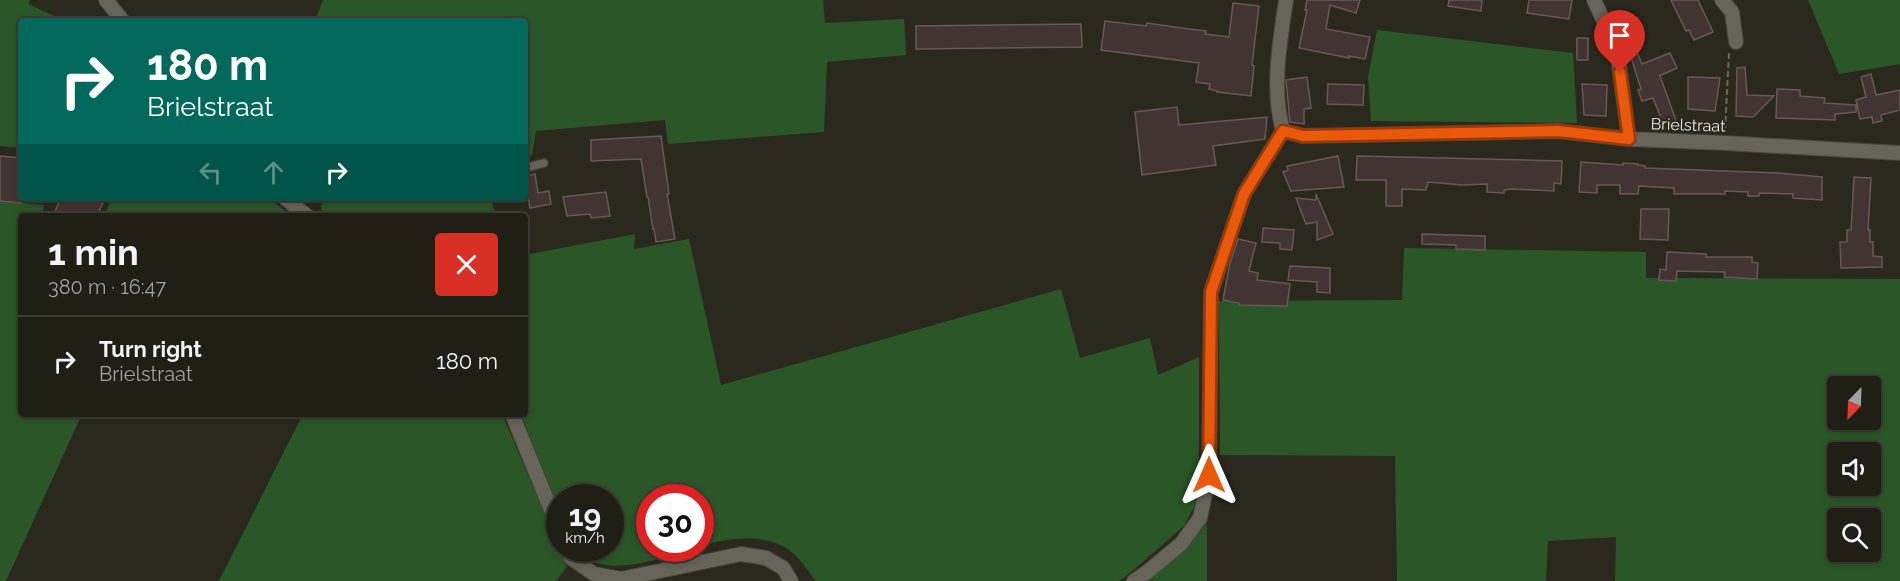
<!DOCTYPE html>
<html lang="en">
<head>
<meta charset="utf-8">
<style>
	:root { --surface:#201f16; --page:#28271f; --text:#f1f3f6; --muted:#a2a2a1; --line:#3d3d35 }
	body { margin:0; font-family:Raleway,sans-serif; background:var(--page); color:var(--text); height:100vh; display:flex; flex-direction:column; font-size:22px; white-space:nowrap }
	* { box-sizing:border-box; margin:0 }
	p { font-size:20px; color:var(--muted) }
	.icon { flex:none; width:33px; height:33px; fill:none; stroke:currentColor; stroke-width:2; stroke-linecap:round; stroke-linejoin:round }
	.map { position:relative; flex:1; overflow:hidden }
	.details { position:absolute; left:18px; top:213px; width:510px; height:204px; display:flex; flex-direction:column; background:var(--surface); border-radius:6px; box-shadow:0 3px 9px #0003,0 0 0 2px var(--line) }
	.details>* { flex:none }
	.top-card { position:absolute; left:18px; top:18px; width:510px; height:183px; border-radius:6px; box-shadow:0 3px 9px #0003,0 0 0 2px var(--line); background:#00695c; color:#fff; overflow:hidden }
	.needle { width:39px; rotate:203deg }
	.buttons { position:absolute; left:1827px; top:376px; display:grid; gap:12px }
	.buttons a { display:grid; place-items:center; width:54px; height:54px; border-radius:6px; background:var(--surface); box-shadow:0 3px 9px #0003,0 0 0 2px var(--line); font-size:30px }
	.speed { position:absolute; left:546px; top:484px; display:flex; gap:12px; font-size:30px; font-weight:700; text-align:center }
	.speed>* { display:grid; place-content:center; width:78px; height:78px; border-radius:50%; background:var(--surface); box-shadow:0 3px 9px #0003,0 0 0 2px var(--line); line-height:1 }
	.speed small { font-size:15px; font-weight:400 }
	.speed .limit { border:9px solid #d22; background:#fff; color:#111 }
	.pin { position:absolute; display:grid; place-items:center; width:51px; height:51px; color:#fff; margin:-62px -26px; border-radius:50% 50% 50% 0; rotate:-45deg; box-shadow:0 0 6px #0007 }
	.pin .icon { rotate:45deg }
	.me { position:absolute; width:66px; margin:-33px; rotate:0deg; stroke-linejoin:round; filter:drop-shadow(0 0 4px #0008) }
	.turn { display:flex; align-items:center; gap:21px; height:126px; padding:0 30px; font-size:27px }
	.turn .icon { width:78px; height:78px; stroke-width:2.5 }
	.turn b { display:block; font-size:42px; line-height:51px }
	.lanes { display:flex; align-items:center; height:57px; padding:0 30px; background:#0003; justify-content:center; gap:30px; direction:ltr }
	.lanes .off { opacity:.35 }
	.round { display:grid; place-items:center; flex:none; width:63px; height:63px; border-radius:6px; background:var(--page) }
	.overview { display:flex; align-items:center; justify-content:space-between; height:102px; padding:0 30px }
	h1 { font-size:36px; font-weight:700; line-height:45px }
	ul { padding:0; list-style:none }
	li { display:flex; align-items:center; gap:18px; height:90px; padding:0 30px; border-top:2px solid var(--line) }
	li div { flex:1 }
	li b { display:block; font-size:22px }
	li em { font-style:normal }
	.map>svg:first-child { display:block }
</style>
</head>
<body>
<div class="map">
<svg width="1900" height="581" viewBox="0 0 1900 581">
	<rect width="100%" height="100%" fill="#2b291e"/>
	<!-- green -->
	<path fill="#2b5728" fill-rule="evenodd" d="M0,0H30L28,4L66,21H21V148L0,146Z
		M323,0H823L825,23L904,19L906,55L827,62L824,132L668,144L665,120L536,131L532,155L525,160V21H315Z
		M1808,0H1900V64L1839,74Z
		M1377,30L1573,53L1577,123L1371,121L1368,77Z
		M112,198H124L131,201L133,198H269L288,213L287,216H104Z
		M327,198H490L496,216H322C321,209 320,203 327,198Z
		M0,201L44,205L42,216H21V414H82L6,581H0Z
		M635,234L634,249L689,239L721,385L1061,289L1080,358L1150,338L1158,375L1199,357V479L1194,507L1184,526L1130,573L1119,581H816C809,573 803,562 795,555C771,532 730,537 701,546L700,498H650V549H692C659,559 600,581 576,549H610V498H560L559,512L521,414H525V255Z
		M1404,248L1646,252V278L1900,279V581H1615L1616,537L1548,541L1546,581H1397L1395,456L1220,455L1219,301L1402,300ZM1838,387H1870V420H1838ZM1838,453H1870V486H1838ZM1838,519H1870V552H1838Z
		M303,414H502L567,567L556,581H219Z
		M1207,523V581H1149L1184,551Z"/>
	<!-- building -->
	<path fill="#413432" stroke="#685957" stroke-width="1.5" d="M1307,0H1360L1356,13L1330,5L1326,29L1370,37L1365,59L1349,56V58L1299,48L1307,10H1305Z
		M1449,0H1482L1481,11L1448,6Z
		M1529,0H1572L1569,19L1527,13Z
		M1671,0H1698L1713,32L1694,40L1689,30L1686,31Z
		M1233,3L1259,6L1252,65L1254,66L1251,96L1217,92V91L1209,89L1210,84L1196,82L1199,63L1101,50L1105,21L1146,26L1147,23L1189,29L1206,31L1205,34L1229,37Z
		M1081,24L1082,47L916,49V26Z
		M1577,38H1588V60H1577Z
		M1633,42L1642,64L1670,53L1677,68L1659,76H1660L1677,123L1665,128L1653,98L1642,101L1638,90L1641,89L1627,44Z
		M1745,67L1747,95L1774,96L1753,117L1736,116L1737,68Z
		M1871,74L1876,95L1900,90V110L1881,115L1882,121L1873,123L1872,117L1860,119L1856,100L1866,97L1861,77Z
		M1307,77L1311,108L1304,109V124L1290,122L1286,80Z
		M1688,77L1720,78L1715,111L1688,109Z
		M1328,84L1364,85L1363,105L1327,104Z
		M1582,84L1607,85L1606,116L1584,115Z
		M1777,89L1800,90V96L1825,98L1824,103L1856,105V112L1835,114V120L1776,118Z
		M1177,107L1179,125L1267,117L1265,139L1213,146L1216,165L1142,175L1135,112Z
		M661,136L669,194H667L675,239L656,242L654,229H653L648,197H647L641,159L591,161V140Z
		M0,156L21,158V203L0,201Z
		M1338,156L1344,187L1291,191L1283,172L1288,170L1287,166Z
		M1357,156L1562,161L1561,184L1554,183V191L1512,189L1504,190V193L1487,192V184L1462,185L1428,182L1426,190L1402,189V206H1386V180H1356Z
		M1581,162L1623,165V163L1638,164V165L1645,166V168L1778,173L1822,177V200L1793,198V194L1759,193V196H1748V192L1725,191V194H1674V188L1639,186L1638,194H1620V185H1597V193L1579,192Z
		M535,174L538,193L549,191L551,204L530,208L528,196H525V176Z
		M1854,177L1871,178L1868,230H1870V242H1873V256L1882,257V267L1841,268L1840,242H1847V230H1851Z
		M606,192L610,216L591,218L590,214L567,216L563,197Z
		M1316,194L1333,234L1317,240V222L1306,224L1296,198L1316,200Z
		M61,198H105L97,216H53Z
		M1641,209H1669L1668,240L1640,239Z
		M1263,228L1294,230L1292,250L1280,249V243L1262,242Z
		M1422,234L1485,236V250L1456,249V245L1422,244Z
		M1238,239L1256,243L1249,271L1258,273L1257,280L1290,284L1287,306L1239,305V303L1223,300L1230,263Z
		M1667,252L1706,254V257H1752V262L1758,263L1757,279L1724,277L1725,272L1677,271L1676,281L1659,280L1660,269L1666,270Z
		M1290,266L1330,268V293L1317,292V282L1288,280Z"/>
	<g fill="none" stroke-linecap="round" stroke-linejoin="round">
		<defs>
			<path id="service" d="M525,168L544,163
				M290,202L304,198"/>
			<path id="minor" d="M106,0L123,21
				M1594,0L1617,50L1629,139
				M1722,0L1732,12L1736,42
				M1283,131L1303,136L1558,131L1629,139L1725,143L1900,153
				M1283,131C1271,89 1280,42 1286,0
				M285,198L307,216
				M512,414L560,532
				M567,549L571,558L594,574L621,579L741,554L766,558L783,568L791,581
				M1134,581L1146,573L1181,544L1200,518L1209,475L1211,292L1244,194L1283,131"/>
		</defs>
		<!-- service casing -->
		<use href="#service" stroke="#46453b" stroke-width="10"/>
		<!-- minor casing -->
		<use href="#minor" stroke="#46453b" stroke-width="16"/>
		<!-- path -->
		<path stroke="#6c6a60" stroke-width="2" stroke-dasharray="6 3" stroke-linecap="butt" d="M1725,131L1729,53"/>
		<!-- service -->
		<use href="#service" stroke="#676559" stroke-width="7"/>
		<!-- minor -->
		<use href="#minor" stroke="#676559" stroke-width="14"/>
	</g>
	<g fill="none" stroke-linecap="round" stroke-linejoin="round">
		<defs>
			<path id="route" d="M1209,475L1211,292L1244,194L1283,131L1303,136L1558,131L1629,139L1620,72"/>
		</defs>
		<!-- route casing -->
		<use href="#route" stroke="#983908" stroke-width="15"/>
		<!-- route -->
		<use href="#route" stroke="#ea580c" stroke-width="10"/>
	</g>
	<g text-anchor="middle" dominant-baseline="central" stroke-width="4.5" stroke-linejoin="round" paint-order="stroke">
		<!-- street labels -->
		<g font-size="16" fill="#e9e8e1" stroke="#2b291e">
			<text transform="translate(1688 125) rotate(2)">Brielstraat</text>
		</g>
	</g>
</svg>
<div class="buttons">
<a><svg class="needle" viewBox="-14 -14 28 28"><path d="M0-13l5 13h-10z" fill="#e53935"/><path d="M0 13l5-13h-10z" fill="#a2a2a1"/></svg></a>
<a><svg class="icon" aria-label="sound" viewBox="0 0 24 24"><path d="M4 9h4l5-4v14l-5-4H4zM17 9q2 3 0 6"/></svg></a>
<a><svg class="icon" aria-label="search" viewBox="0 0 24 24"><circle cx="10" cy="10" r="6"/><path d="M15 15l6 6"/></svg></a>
</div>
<div class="speed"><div>19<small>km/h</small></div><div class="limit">30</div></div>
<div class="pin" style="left:1620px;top:72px;background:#d93025"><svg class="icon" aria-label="arrive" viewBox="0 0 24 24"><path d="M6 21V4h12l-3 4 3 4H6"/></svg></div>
<svg class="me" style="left:1209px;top:475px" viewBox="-20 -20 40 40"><path d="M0-17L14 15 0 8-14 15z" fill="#ea580c" stroke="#fff" stroke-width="4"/></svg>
<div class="top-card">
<div class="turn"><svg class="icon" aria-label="right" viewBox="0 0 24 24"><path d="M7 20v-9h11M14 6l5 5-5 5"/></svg><div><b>180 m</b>Brielstraat</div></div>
<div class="lanes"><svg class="icon off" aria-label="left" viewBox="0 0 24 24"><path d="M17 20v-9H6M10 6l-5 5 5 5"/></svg><svg class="icon off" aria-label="ahead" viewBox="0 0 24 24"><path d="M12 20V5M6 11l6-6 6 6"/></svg><svg class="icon" aria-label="right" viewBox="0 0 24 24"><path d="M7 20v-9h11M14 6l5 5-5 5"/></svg></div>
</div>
<section class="details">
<div class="overview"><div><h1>1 min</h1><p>380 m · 16:47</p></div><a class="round" style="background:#d93025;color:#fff"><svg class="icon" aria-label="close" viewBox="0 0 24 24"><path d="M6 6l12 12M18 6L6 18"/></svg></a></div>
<ul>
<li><svg class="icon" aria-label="right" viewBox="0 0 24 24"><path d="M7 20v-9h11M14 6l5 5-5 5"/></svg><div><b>Turn right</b><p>Brielstraat</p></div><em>180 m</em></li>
</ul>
</section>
</div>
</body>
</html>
